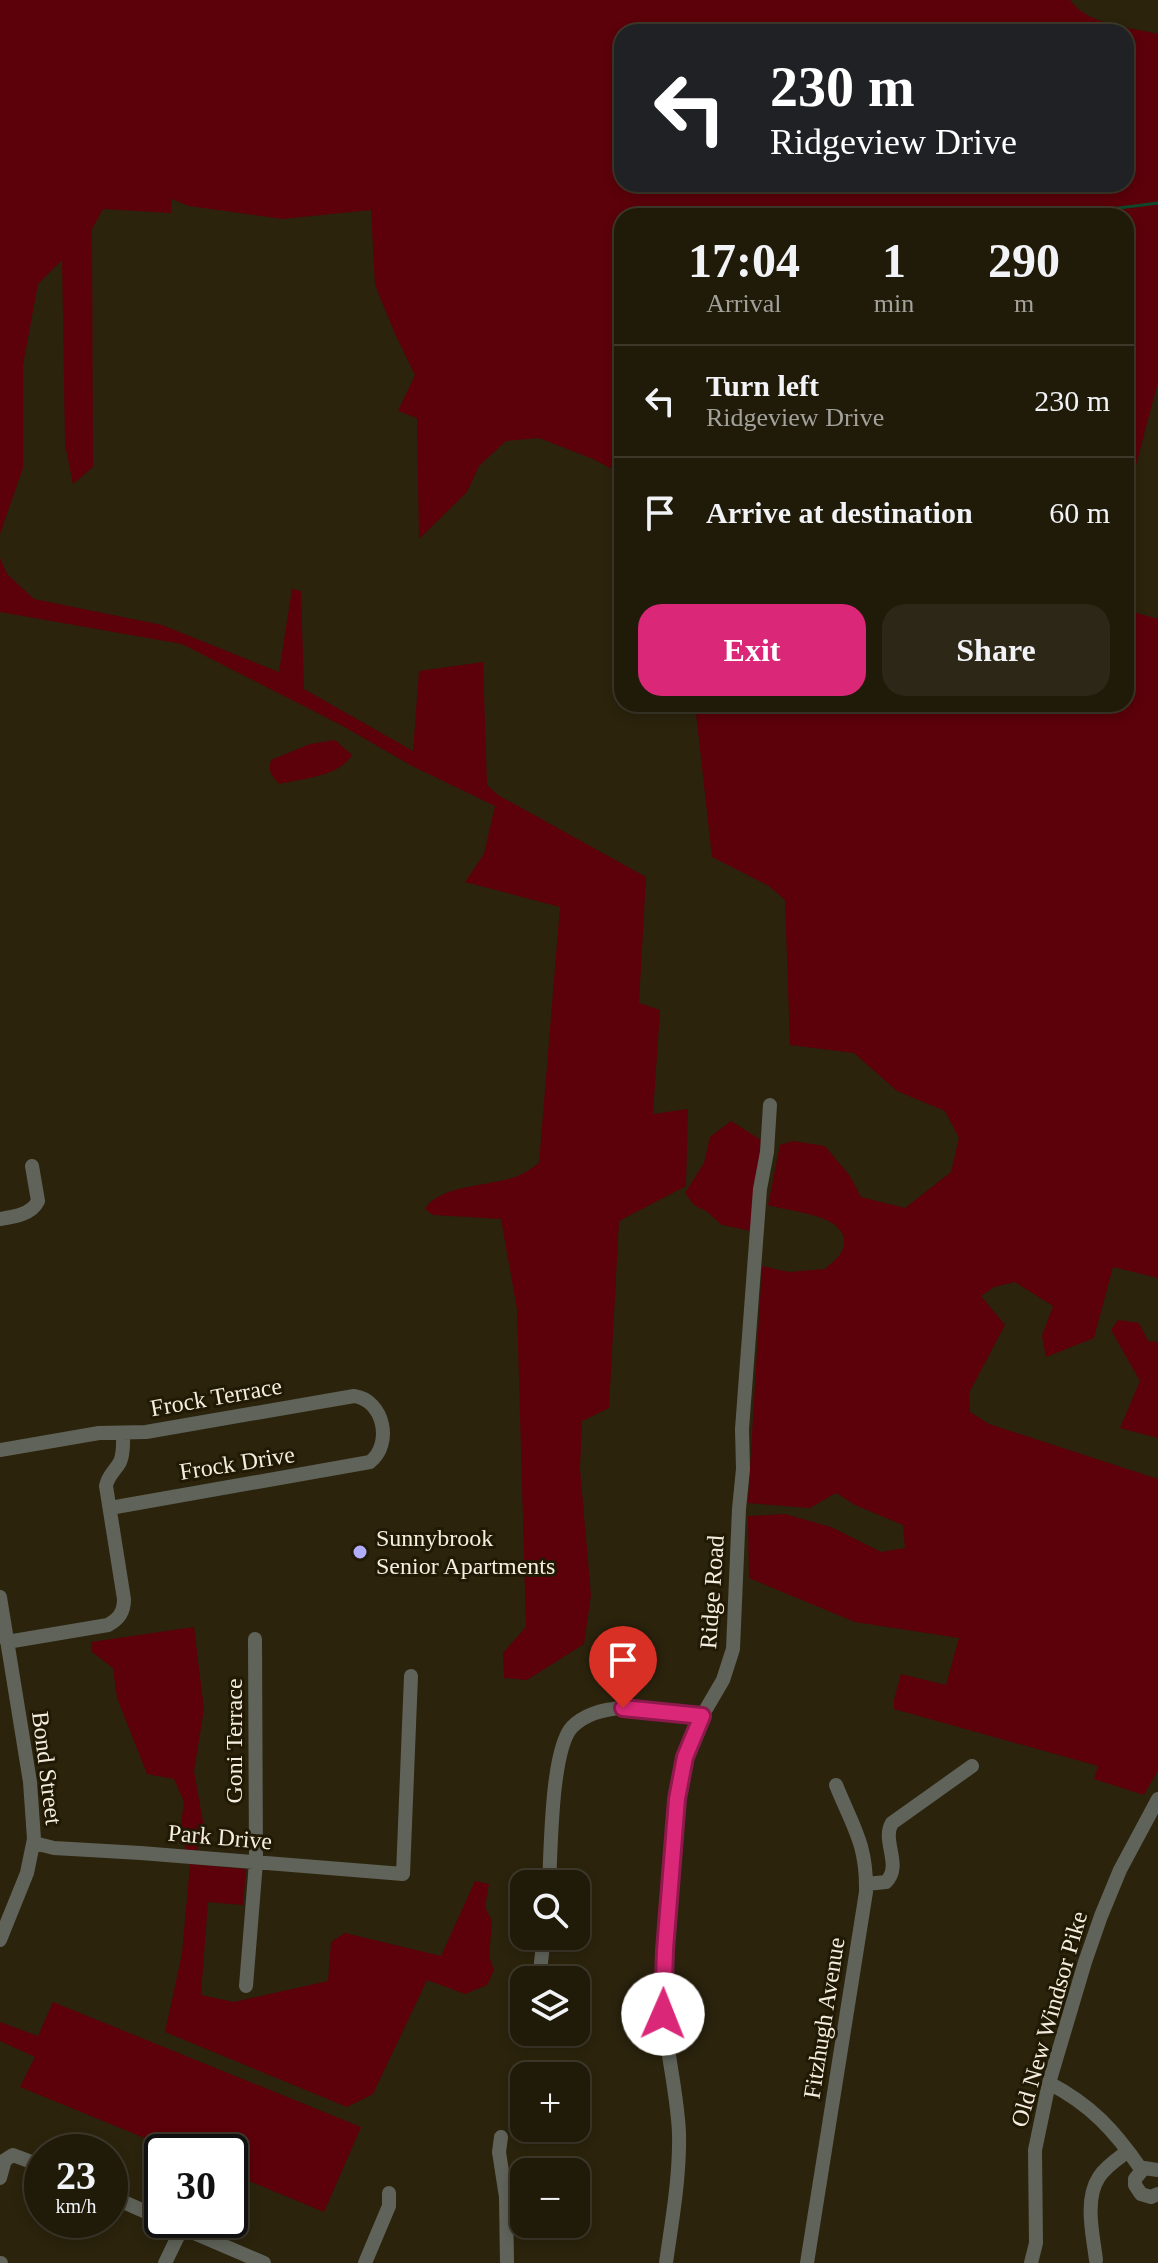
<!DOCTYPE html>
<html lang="en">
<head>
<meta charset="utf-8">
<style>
	:root { --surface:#201a09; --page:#2d2717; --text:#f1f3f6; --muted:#a2a19c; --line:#3d382a; --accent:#db2777 }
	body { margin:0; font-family:"Times New Roman",serif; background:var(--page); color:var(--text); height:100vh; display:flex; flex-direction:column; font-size:30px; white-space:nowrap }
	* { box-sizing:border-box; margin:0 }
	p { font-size:26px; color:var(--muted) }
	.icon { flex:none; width:44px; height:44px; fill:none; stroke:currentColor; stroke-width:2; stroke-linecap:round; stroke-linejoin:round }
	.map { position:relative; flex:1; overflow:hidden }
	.side { position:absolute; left:614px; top:208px; width:520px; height:504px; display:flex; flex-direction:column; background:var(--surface); border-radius:24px; box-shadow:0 4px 12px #0003,0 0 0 2px var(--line) }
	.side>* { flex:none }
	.guide { position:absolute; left:614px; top:24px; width:520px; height:168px; border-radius:24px; box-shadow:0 4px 12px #0003,0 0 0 2px var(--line); background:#202124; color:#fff; overflow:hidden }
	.controls { position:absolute; left:510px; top:1870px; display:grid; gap:16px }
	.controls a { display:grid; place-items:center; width:80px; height:80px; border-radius:16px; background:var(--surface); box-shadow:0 4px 12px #0003,0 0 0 2px var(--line); font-size:40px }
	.speed { position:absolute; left:24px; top:2134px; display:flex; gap:16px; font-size:40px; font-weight:700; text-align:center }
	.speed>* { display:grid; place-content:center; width:104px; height:104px; border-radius:50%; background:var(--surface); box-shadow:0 4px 12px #0003,0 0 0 2px var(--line); line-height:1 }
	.speed small { font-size:20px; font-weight:400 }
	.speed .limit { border:4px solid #111; border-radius:12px; background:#fff; color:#111 }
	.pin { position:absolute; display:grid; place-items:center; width:68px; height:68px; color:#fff; margin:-82px -34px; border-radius:50% 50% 50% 0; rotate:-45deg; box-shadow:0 0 8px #0007 }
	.pin .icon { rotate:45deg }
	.me { position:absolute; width:88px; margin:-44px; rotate:1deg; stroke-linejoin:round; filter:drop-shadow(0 0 6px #0008) }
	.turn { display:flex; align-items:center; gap:28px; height:168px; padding:0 24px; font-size:36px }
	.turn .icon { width:104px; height:104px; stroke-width:2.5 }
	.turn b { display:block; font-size:56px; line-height:68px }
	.eta { display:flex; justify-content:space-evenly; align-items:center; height:136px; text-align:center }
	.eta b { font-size:48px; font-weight:800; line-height:56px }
	.primary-button { display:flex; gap:16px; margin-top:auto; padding:16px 24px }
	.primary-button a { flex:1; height:92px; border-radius:24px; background:var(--accent); color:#fff; font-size:32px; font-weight:800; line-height:92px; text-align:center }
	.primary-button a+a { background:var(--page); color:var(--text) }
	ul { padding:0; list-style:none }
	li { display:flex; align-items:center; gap:24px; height:112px; padding:0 24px; border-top:2px solid var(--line) }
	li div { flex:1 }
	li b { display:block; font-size:30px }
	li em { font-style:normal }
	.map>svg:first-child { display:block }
</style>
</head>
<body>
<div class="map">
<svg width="1158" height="2263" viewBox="0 0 1158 2263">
	<rect width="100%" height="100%" fill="#2b230c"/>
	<!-- green -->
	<path fill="#5c010a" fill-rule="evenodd" d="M0,0H1070C1089,26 1129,27 1158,34V382L1126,503V216H622V474L593,459L539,438L506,441L479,466L467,492L419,539L417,418L398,411L415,375L395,334L375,285L371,210L282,219L189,206L172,199L171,213L103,209L92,229L93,467L73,484L65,444L62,260L38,284L23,365V468L0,534ZM622,32H1126V184H622Z
		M0,558L7,574L34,599L162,625L279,672L292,589L301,591L304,689L413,751L419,671L483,662L487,785L498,795L646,877L639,1003L660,1010L653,1114L688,1109L686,1186L619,1221L609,1408L582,1421L580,1469L591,1595L584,1644L527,1680L504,1678L503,1653L526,1627L517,1309L501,1219L433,1215L425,1209C440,1183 496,1187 522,1174C528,1171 533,1167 539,1163L560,907L465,882L484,854L495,806L412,766L341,725L182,644L0,612Z
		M1126,610L1158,619V1278L1113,1267L1094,1338L1046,1357L1042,1336L1053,1306L1015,1282L994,1287L981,1296L1005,1325L969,1393L970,1412L989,1424L1158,1479V1770L1144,1795L1094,1779L1098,1766L894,1709V1700L901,1674L946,1685L959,1638L855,1622L749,1578L748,1516L785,1514L831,1527L881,1552L905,1548L903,1525L855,1505L836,1493L810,1508L748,1503L762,1266L789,1272L825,1269C830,1264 839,1258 842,1251C857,1215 790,1212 768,1205L780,1145L793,1141L825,1146L850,1176L861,1197L905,1208L951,1172L959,1138L945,1111L897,1091L854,1053L790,1045L785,900L769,886L712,857L695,704H1126Z
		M335,740L352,755C339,777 303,778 280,784C271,776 268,772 271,760L310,744Z
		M731,1121L761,1140L751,1231L722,1225L706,1211L694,1205L685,1193L704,1163L710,1137Z
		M1118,1320L1139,1323L1148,1341L1158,1342V1438L1120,1428L1140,1381L1111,1330Z
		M194,1627L204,1709L194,1771L203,1822L197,1850H186L180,1831L184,1802L174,1779L147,1774L117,1698L113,1668L92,1652L91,1642Z
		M190,1864L246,1869L243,1905L208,1902L201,1995L234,2002L328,1981L331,1942L345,1933L441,1956L475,1881L489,1884L485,1907L492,1921L489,1957L494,1970L487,1985L465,1994L427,1980L373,2094L347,2107L165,2032L182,1954Z
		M53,2002L361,2127L324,2212L230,2173V2152H179L20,2087L35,2057L0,2041V2022L38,2036Z"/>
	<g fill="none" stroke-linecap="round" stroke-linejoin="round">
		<!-- stream -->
		<path stroke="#0d482b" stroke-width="3" d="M1099,216L1111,209L1158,203"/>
		<!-- minor -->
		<path stroke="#5f6359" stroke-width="14" d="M0,1219C14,1217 32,1214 38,1201L32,1166
			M0,1450L99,1433L146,1432L354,1396C384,1400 393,1444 370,1462L110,1508
			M0,1597L30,1782L34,1839L27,1873L0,1940
			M7,1642L108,1625C119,1619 124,1612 124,1599L106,1486C108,1475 115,1471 120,1462C124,1453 123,1443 123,1433
			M34,1843L54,1848L141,1853L403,1874L411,1676
			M549,1884C551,1850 551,1750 572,1727C586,1713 604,1709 623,1708L702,1716
			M867,1884L886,1882C903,1865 881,1841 892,1823L972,1766
			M539,1980L544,1936
			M246,1986L256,1862L255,1639
			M1049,2083C1091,2105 1114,2130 1141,2169
			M501,2137L499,2152L506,2197L507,2263
			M1158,2170L1144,2168L1135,2179V2185L1141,2194L1151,2197L1158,2194
			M0,2178L5,2160L13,2155L42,2166
			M110,2196L162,2219
			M164,2220L264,2263
			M1096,2260C1093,2235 1084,2200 1099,2177C1106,2166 1119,2158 1128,2151
			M0,2263H1
			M165,2263L182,2228
			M365,2263L389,2206V2193
			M666,2263C672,2220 680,2177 679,2133C677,2088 664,2044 663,1998L677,1799L681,1771L690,1743L702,1716L723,1680L733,1649L739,1509L743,1469L742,1429L760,1189L767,1152L770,1105
			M807,2263L866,1892C867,1844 853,1827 836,1785
			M1031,2263L1036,2243L1035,2150L1049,2083L1085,1962L1101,1916L1120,1870L1158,1799"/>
	</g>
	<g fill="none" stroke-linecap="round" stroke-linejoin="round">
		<defs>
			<path id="route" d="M623,1708L702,1716L685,1757L677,1799L665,1950L663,2014"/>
		</defs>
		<!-- route casing -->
		<use href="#route" stroke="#8e194d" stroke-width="20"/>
		<!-- route -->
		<use href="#route" stroke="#db2777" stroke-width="14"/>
	</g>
	<!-- markers -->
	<circle fill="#b1adfa" stroke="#211903" stroke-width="3" cx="360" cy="1552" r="8"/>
	<g text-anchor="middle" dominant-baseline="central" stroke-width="6" stroke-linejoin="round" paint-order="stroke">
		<!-- street labels -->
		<g font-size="24" fill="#f3eee0" stroke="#211903">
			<text transform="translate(216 1397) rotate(-10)">Frock Terrace</text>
			<text transform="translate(237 1463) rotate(-9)">Frock Drive</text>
			<text transform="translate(712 1592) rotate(-86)">Ridge Road</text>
			<text transform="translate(234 1741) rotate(-90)">Goni Terrace</text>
			<text transform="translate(47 1768) rotate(83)">Bond Street</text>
			<text transform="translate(220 1837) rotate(5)">Park Drive</text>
			<text transform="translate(824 2018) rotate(-81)">Fitzhugh Avenue</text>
			<text transform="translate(1049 2019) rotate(-74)">Old New Windsor Pike</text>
		</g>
		<!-- poi labels -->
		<g font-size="24" fill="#f3eee0" stroke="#211903" text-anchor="start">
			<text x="376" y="1538">Sunnybrook<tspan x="376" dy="28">Senior Apartments</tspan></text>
		</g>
	</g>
</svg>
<div class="controls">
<a><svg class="icon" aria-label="search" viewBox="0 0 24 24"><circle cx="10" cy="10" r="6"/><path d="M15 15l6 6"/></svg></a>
<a><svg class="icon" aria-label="layers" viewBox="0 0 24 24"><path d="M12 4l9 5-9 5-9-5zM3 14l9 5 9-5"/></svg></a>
<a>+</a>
<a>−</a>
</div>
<div class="speed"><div>23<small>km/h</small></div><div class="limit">30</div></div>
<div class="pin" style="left:623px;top:1708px;background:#d93025"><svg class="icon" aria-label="arrive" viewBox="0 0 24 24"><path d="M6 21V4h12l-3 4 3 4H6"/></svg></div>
<svg class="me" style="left:663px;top:2014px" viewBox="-20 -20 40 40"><circle r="19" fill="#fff"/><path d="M0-13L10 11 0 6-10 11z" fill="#db2777"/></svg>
<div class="guide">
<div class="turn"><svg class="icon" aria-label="left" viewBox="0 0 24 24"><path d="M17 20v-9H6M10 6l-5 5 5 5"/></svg><div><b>230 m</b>Ridgeview Drive</div></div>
</div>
<section class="side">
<div class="eta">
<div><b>17:04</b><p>Arrival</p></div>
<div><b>1</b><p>min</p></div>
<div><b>290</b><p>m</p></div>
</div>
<ul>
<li><svg class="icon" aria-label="left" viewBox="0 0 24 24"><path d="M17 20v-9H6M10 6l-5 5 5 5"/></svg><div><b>Turn left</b><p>Ridgeview Drive</p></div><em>230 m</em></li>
<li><svg class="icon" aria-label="arrive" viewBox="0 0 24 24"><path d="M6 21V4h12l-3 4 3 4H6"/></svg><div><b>Arrive at destination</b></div><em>60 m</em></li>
</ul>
<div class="primary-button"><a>Exit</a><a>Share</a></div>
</section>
</div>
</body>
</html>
